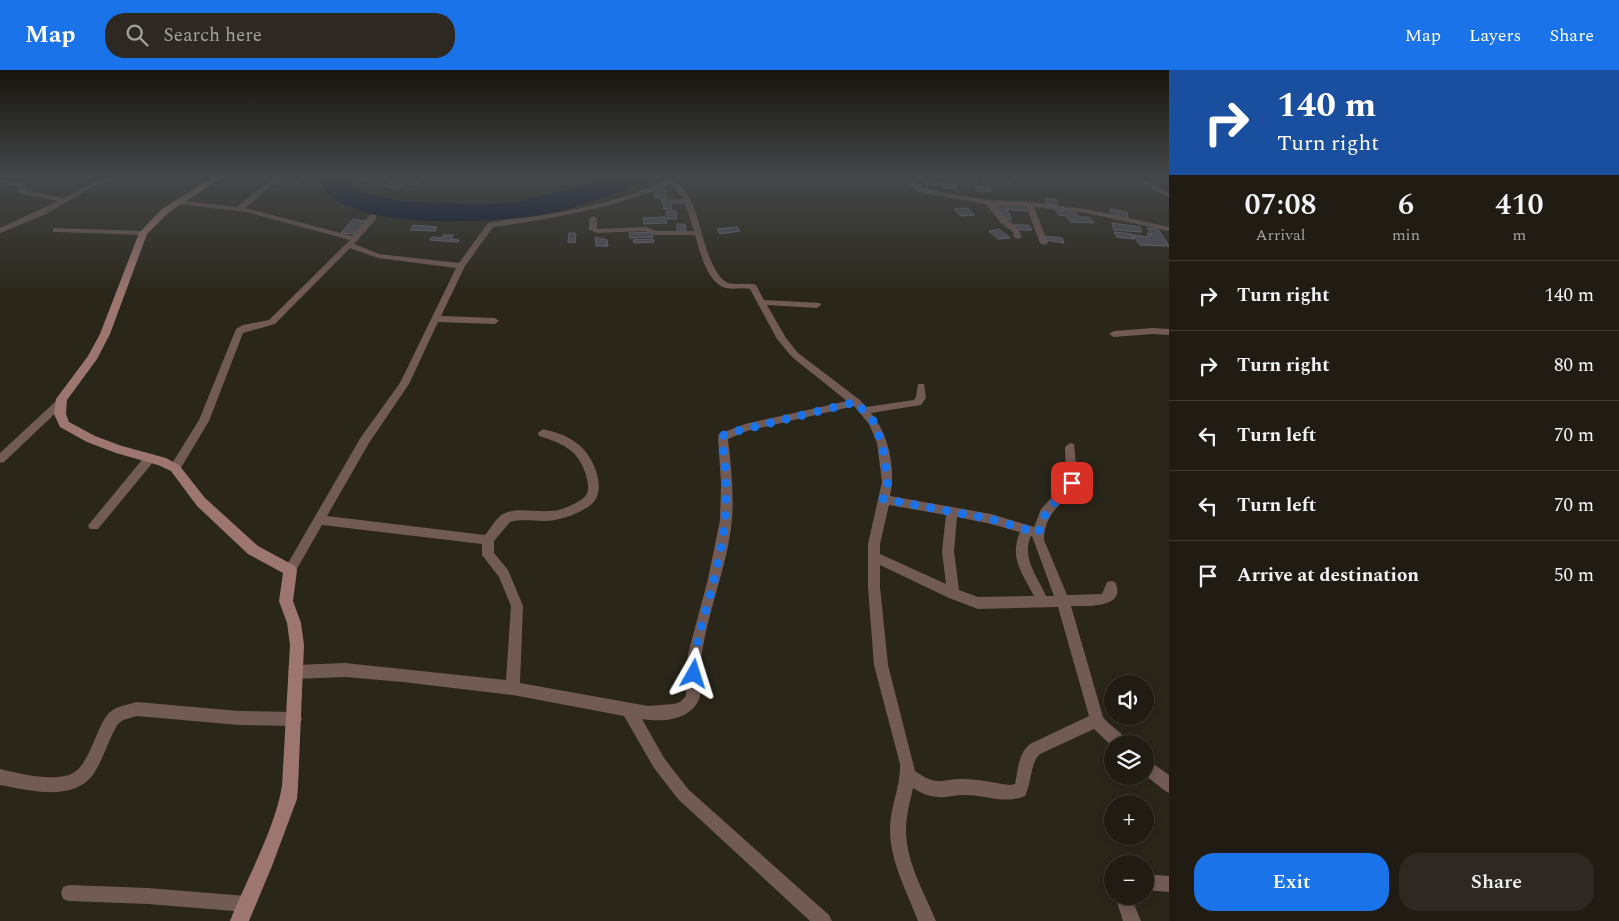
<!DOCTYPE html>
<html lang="en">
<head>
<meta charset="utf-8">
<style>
	:root { --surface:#201c14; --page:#2d2922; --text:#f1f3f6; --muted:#a2a1a0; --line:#3d3a34; --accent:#1a73e8 }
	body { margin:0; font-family:Spectral,serif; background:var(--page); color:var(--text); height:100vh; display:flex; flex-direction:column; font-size:19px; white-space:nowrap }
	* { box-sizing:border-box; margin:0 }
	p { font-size:16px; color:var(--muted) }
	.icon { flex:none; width:28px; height:28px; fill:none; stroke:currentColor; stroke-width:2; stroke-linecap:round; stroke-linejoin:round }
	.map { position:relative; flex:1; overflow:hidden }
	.drawer { display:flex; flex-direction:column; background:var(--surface); width:450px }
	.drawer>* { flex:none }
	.top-card { background:#1a4fa0; color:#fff; overflow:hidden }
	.controls { position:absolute; left:1104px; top:605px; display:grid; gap:10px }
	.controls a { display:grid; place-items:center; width:50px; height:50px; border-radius:50%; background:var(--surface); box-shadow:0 2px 8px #0003,0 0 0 1px var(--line); font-size:25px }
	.pin { position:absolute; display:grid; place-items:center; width:42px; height:42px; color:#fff; margin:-21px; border-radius:10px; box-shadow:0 2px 8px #0006 }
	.me { position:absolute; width:55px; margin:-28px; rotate:6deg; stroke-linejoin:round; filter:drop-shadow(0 0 4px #0008) }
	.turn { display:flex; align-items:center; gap:18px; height:105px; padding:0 25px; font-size:22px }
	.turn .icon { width:65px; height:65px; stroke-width:2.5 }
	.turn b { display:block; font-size:35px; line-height:42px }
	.eta { display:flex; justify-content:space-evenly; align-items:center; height:85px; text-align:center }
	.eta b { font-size:30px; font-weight:600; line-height:35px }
	.primary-button { display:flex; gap:10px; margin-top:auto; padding:10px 25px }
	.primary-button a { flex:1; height:58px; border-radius:20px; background:var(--accent); color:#fff; font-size:20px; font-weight:600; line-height:58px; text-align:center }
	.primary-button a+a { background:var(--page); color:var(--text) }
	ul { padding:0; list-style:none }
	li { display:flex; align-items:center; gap:15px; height:70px; padding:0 25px; border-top:1px solid var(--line) }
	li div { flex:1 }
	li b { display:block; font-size:19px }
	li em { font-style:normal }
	header { display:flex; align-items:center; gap:30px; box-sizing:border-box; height:70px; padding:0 25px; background:var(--accent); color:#fff }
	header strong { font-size:24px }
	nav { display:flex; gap:28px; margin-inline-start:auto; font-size:18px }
	.search { width:350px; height:45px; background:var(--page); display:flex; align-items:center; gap:12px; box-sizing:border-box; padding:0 18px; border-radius:20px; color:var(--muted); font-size:19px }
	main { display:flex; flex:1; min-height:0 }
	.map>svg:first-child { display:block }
</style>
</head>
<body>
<header>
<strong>Map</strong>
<div class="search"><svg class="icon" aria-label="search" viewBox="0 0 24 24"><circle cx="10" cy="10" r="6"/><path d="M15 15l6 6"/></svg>Search here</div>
<nav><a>Map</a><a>Layers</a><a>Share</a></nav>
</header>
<main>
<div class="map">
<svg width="1169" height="851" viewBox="0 0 1169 851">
	<rect width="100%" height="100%" fill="#2a261a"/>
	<!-- water -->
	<path fill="#010b2e" d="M321,107H343L361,122L402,131L475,134L512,133L619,107H654C624,121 577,138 545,144C497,153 366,160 328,124C324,120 323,113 321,107Z"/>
	<!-- building -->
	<path fill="#514e5b" stroke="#74707e" d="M404,107H412L421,112L414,115L400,109Z
		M901,107L905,110L889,113L882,108Z
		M990,108L1010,110L1012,114L990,112L991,115L983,114L982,110H991Z
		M280,109L299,113L294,117L274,113Z
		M924,109L937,110L940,115H926Z
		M391,110L405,112L397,119L385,116Z
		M940,113L954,114L957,119L943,118Z
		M975,117H989L991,122L977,121Z
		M655,119H666L667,129L655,128Z
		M1046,128L1057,130V136L1046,134Z
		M662,130H686L687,133H671L672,139H664Z
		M994,134H1006L1010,140H1007L1012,149L1004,148Z
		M1008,134L1023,135L1027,141L1012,140Z
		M967,138L975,145L961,146L954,139Z
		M1110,139L1127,142L1128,148L1111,145Z
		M1055,140L1074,141L1079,147H1089L1094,153L1071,152L1066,146L1059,145Z
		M666,141H676L677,149H667Z
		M665,147L667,153L644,154L643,148Z
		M353,149L367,151L356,164L341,163Z
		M1112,153L1140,157L1142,162L1114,160Z
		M677,154H685L686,161H677Z
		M413,155L437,157L435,161L410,160Z
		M1013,155H1028L1032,160H1017Z
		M737,157L740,161L720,164L717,159Z
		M1147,158L1158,159L1169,176L1140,175L1133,165L1149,167L1147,163L1152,164Z
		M999,159L1010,168L998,169L989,161Z
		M652,162L653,167L630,168L629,163Z
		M1114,162L1132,164L1134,169L1117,167Z
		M569,163H576L575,173L568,172Z
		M443,165H453L451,169L459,170L458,172L430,170L432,167L442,168Z
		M1044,166L1062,168L1064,173L1045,170Z
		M595,167L607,170L608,176H596Z
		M653,169L654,172L634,173L633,170Z"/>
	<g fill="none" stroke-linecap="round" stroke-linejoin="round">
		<!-- street -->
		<path fill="#725a55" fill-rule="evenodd" d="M111,107H123L96,115L44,145L0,163V158L58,131L20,124L17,121L19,116L0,113V109L25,114V120L64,128L92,113Z
			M274,107H282L245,138L352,166L370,145H376V149L354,174L379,184L459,193L488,153C512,148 537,147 561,142C598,135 633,125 668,110L666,107H673C679,115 687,122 691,131C702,153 706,198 726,212C732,216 747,212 756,215L764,230L820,233L821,235L817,238L767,235L786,268L798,283L860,330L866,337L914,330L916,327L918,314H924L926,328L921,335L871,343C889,364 896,400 890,426L991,444L1034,457L1041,439L1066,412L1065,377L1070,373L1074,374L1078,413C1065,434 1044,441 1044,470L1067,525L1102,524L1107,512L1111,511L1115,512C1128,539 1085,536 1071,536L1103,647C1110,657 1124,662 1128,674H1112V676L1094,659L1040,684C1030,693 1032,712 1025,726C1005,735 984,724 963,725C955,725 947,728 939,727C929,727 921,723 913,718C910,732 906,746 906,760C906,792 924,822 936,851H918C907,821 890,792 890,759C890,737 901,716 900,694L874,595L868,517V474L882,412L877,373L869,354L854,336L747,361L728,369C731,396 734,423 732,449C728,495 708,539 702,584C700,599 706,624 695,636C684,651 658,652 642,649L664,688L688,719L829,845L832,851H810L678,729L654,698L624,646L513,625L403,612L345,607L295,609L290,607L288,602L290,597L295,595L345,593L506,610L511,536L499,507L482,485V474L322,455L294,504L290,505L286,504L284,500L361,367L400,313L456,198L378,188L350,178L275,254L243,263L209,351L179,401H171L170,398L171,395L199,350L236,259L243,255L269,250L350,170L246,142L178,134L174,132L178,130L237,137ZM671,114L683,128L694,161H656L647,157L597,159V148L593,146L589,148V160L597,163L646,161L655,165H695C700,182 707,213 726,218C734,220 742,217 750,219L777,269L792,287L847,331L745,354L719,364L718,367L721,413L720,450L708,509L688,584L686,626L680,632L674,634L648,636L520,613L523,536L508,500L494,483V471L510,452C521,449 533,451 544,451C559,451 575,445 588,437C611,423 593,383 575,372C566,365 554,362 543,359L538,363L539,366C561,373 577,379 585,402C590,419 591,426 574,434C566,438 558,441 549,441C534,442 516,437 503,444C496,448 490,459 485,465L327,446L369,373L409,314L438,252L495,254L499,251L495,248L441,246L465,196L493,157C554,149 614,138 671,114ZM889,435L946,445L942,481L946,514L880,484V474ZM957,447L991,454L1020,462C1009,488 1022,503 1034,526L978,527L959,520L954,481ZM1031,466H1032L1054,526H1046C1037,506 1021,487 1031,466ZM880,495L949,528L978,539L1058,537L1089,646L1030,674C1018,684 1018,700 1015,714L1010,715C995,713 978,709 963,709C939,709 938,717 915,701L888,595L880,517Z
			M367,107H380L364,112L361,110Z
			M901,107H909L923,118L951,124L988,130L1029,132L1086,139L1169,157V161L1086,143L1034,137L1048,173L1044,175L1040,173L1026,136L994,135C1001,143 1020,158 1022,167L1018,169L1014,167L1013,162L1000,152L986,134L918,122Z
			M1131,107H1140L1169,123V128Z
			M53,158L143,161L147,163L143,165L56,162H53Z
			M1152,258L1169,259V265L1152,264L1114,267L1109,264L1114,261Z
			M60,330L64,331L65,333L64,335L4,392L0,393V383L56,331Z
			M150,384L154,385L155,388L154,391L98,459H90L88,456L90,453L146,385Z
			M137,632L239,641L295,642L300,644L302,649L300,654L295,656L239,655L137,646L123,650L118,654C108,670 103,691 92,706C71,732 28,720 0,715V699C22,704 48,711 69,705C90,698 95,658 109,643C116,636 127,635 137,632Z
			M1145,688L1169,705V723L1164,720L1145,705Z
			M1145,804L1169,806V822L1145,820Z
			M69,815L148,818L246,826L252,828L254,834L252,840L246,842L148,834L69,831L63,829L61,823L63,817Z
			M1118,826H1134L1133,832L1141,851H1123L1117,832Z"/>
		<!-- secondary -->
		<path fill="#9d766f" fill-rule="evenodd" d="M213,107H223L168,143L147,164L110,264L97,289L67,330L66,344L69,352L95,366L122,376L166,388L179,395L205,428L258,476L295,496L297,500L293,531L301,553L304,575L298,716L297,729L272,796L249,851H230C246,810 275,759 282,716L290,575L287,553L279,531L283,503L248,484L197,436L171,401L158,395L116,383L87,372L60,357L54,344L56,329L88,286L100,264L139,163L162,139Z"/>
	</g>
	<!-- sky -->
	<linearGradient id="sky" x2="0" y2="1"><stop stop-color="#17150e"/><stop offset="0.47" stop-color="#444749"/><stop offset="1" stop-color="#444749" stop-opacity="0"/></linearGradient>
	<rect width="1169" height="226" fill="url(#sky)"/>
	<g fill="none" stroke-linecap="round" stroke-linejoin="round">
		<!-- route -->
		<path stroke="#1a73e8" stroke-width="9" stroke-dasharray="0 16.2" d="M694,604C694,572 707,541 714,510C726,459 730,425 722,373V367L725,364L856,332L874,352L882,374L888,412L883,429L991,449L1038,463L1046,442L1072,413"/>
	</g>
</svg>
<div class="controls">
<a><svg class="icon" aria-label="sound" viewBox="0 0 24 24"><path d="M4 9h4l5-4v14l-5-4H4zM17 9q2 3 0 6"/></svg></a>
<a><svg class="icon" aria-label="layers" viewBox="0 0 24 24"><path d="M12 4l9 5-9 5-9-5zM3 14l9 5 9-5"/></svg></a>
<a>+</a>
<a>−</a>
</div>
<div class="pin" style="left:1072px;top:413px;background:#d93025"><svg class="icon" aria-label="arrive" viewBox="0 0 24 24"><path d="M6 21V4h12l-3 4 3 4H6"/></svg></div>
<svg class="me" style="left:694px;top:604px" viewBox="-20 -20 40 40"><path d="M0-17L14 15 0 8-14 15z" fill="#1a73e8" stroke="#fff" stroke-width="4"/></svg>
</div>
<section class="drawer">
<div class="top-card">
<div class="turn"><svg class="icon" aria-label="right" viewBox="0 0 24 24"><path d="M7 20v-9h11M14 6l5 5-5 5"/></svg><div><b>140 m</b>Turn right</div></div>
</div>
<div class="eta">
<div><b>07:08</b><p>Arrival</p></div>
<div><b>6</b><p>min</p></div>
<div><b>410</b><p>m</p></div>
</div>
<ul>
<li><svg class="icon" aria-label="right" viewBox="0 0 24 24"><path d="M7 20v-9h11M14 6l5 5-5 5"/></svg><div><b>Turn right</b></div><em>140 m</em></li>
<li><svg class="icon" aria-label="right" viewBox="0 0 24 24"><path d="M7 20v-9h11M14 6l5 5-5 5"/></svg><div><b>Turn right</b></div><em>80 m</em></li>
<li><svg class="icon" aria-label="left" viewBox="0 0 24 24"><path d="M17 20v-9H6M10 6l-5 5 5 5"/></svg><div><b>Turn left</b></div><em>70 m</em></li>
<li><svg class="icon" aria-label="left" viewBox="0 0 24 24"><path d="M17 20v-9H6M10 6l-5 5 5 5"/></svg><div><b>Turn left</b></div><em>70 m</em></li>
<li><svg class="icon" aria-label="arrive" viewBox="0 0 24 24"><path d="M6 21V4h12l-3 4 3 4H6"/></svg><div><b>Arrive at destination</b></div><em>50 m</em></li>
</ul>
<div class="primary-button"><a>Exit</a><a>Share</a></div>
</section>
</main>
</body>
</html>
